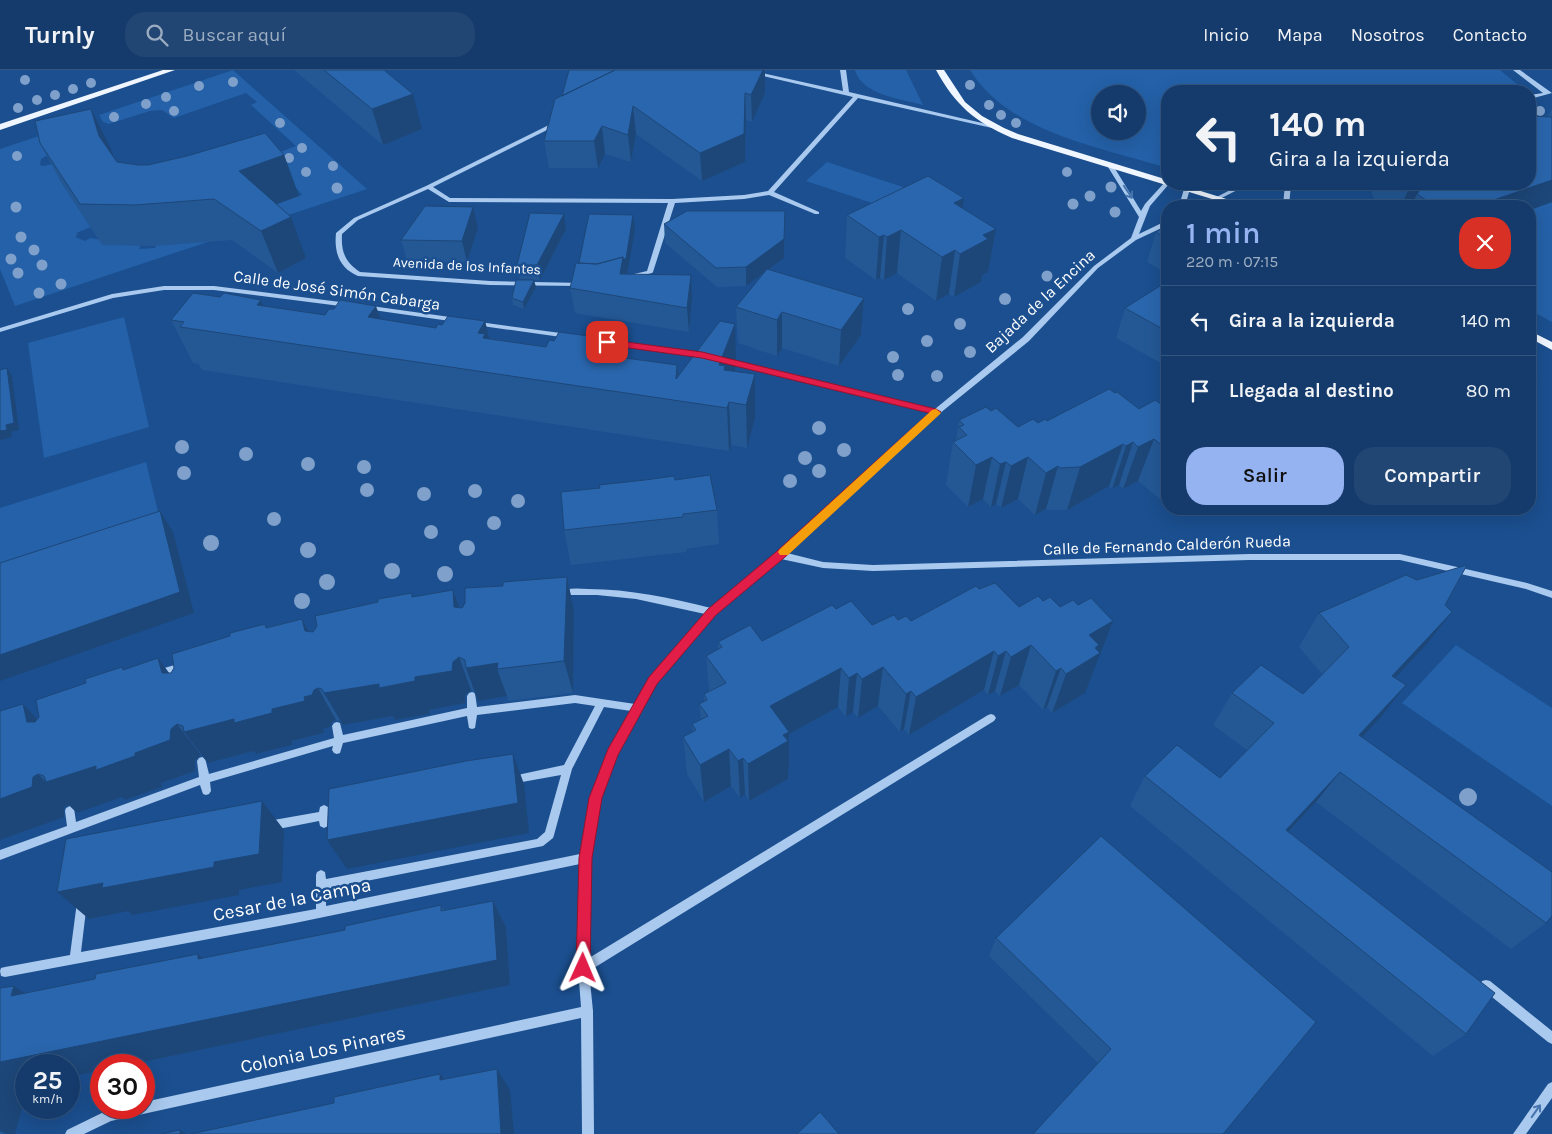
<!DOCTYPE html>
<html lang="es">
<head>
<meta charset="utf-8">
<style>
	:root { --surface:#143b6b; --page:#214673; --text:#f1f3f6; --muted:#9dadc1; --line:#33557e; --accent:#95b2f1 }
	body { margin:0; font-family:Karla,sans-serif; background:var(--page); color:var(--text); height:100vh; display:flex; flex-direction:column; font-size:19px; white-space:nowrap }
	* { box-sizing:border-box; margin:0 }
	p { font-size:16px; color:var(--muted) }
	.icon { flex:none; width:28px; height:28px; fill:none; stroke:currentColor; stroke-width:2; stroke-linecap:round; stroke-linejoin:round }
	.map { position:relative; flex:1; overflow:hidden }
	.drawer { position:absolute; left:1161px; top:130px; width:375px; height:315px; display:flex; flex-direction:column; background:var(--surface); border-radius:20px; box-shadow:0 5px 20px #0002,0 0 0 1px var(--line) }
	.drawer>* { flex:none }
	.guide { position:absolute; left:1161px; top:15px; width:375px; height:105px; border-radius:20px; box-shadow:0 5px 20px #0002,0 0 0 1px var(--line); background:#143b6b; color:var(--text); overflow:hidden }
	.buttons { position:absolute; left:1091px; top:15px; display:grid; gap:10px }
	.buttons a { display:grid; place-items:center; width:55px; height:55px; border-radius:50%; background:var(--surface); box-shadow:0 5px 20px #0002,0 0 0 1px var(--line); font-size:25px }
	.speed { position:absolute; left:15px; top:984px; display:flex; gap:10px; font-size:25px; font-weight:700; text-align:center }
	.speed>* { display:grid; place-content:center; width:65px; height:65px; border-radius:50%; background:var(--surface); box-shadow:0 5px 20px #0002,0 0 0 1px var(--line); line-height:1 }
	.speed small { font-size:12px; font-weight:400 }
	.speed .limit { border:8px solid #d22; background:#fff; color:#111 }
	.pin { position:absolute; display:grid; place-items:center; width:42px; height:42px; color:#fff; margin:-21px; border-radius:10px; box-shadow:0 2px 8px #0006 }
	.me { position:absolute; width:55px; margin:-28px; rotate:1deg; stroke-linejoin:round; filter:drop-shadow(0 0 4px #0008) }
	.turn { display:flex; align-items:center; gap:18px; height:105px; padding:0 25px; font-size:22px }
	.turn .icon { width:65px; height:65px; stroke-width:2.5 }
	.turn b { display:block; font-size:35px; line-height:42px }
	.round { display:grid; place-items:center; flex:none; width:52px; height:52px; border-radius:20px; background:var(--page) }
	.summary { display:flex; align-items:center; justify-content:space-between; height:85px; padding:0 25px }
	h1 { font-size:30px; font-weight:600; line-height:38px; color:var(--accent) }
	.primary-button { display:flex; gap:10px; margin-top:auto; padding:10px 25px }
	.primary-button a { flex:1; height:58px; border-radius:20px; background:var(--accent); color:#111; font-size:20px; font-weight:600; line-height:58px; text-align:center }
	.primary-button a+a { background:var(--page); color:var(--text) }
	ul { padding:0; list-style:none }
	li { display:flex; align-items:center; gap:15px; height:70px; padding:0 25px; border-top:1px solid var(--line) }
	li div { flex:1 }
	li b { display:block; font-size:19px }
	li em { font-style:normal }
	header { display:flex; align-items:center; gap:30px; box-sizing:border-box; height:70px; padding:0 25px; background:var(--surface); border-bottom:1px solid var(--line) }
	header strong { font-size:24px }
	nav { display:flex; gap:28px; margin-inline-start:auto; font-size:18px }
	.search { width:350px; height:45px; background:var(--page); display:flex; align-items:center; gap:12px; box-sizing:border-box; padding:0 18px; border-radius:20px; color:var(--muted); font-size:19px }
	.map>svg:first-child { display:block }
</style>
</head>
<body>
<header>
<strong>Turnly</strong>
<div class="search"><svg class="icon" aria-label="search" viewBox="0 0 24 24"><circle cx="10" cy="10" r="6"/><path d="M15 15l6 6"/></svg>Buscar aquí</div>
<nav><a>Inicio</a><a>Mapa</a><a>Nosotros</a><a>Contacto</a></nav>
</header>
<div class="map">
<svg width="1552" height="1064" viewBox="0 0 1552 1064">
	<rect width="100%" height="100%" fill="#1b4f8f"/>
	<!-- green -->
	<path fill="#2461a8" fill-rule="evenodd" d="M233,0L367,119L15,236L0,199V79L63,58L53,82L41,89L40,95L43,96L57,93L94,156L76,163L78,164L75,167L85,171L90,168L141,176L139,179L155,178L156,175L302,125L287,107L151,130L296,76L251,35L257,32L246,23L174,48L162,40L150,41L109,54L103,52L99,45Z
		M855,0H906L923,35C901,29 862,25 855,0Z
		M970,0H1500L1517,14L1508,21H1168L1167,98C1100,77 1009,63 970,0ZM1100,24H1138V61H1100Z
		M827,92L903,117L884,137L806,111Z
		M1552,132V252L1530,240V140Z
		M124,247L149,357L44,388L28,273Z
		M146,392L162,458L0,512V438Z
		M1456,575L1552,638V736L1402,633Z"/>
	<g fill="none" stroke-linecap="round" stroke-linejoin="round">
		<!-- minor -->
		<path fill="#a9c9ee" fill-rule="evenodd" d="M738,0H748L843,21L840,0H846L849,22L995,56L992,58L858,28L774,122L819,142V144H815L769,125L744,129L675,133L653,202L652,203L632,208L630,207V205L647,201L668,133L449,132L428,119L358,150L342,164C341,182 345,192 360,202L490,211L584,213L585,214L582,216L490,215L358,206C339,198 334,182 336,163L354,148L426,116L557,51L560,53L559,54L433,117L450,128L672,129L744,125L768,121L853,27Z
			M1513,0H1520L1552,23L1530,29V25L1543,23Z
			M1111,95L1114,97L1141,141L1145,134L1165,112L1168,111V114H1169L1150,136L1139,164L1168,150V155L1136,170L1098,198L1029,271L939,344L787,483L823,492L873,495L1249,484H1400L1527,513L1552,521V528L1526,519L1400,490H1249L873,501L823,498L781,489L715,544L656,614L616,684L600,727L590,788L589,888L988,645L991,644L994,645L996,648L994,651L589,901L593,941L594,1064H582L581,948L111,1051L84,1064H65L67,1060L110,1039L117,1038H144V1032L581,937L578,898L580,794L295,853L5,907L1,906L0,901L1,898L5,897L70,885L77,832L78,828L82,827L86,828L87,832L81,882L316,839V805L317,802L321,800L325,802L326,809L537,769L545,762L561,705L522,712L519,711L517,708L519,705L522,704L564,695L595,636L575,633L477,645L475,658L472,659L469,658L467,646L348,672L343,673L340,683L337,684L334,683L332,680L333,676L210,712L211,721L209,724L206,725L203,724L200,715L0,790V780L67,756L65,741L66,738L70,736L74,738L76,752L199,707L197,691L199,688L202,687L205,688L209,704L334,668L332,656L334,653L337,652L340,653L343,665L467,638V626L469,623L472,622L475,623L477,637L575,625L635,634L650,608L705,544L636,529L597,525H557L556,523L557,521C567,518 578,518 588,519C630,519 670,528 711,538L777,483L930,343L727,293L723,291L724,289H727L935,339L1023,267L1094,196L1131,168L1139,147L1108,97ZM604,637L631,641L607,683L590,727L580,784L326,836V819L543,776L553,768L554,765L572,699Z
			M1242,114H1249L1206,136H1199Z
			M1285,114H1291L1289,136H1283Z
			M1187,117L1190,119L1185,136H1179L1184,119Z
			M164,216H214L348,233L351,235L348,237L214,220H164L113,228L0,262V258L112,224Z
			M364,235L457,248L461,250L457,252L366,239L363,237Z
			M472,251L568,264L572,266L568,268L475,255L471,253Z
			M583,267L707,284L711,286L707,288L586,271L582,269Z
			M185,592L188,593L190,596L188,599L157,608L154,607L152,604L154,601Z
			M324,735L328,737L329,741L335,739L339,741L340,744L339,747L329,750L328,756L324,758L320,756L319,751L268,761L264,759L263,756L264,753L268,751L319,742L320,737Z
			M1486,910L1490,911L1552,961V974L1548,972L1482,919L1480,915L1482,911Z
			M1552,1012V1028L1526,1064H1513L1548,1014Z"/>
		<!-- major -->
		<path fill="#f0f6ff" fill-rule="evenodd" d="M163,0H175L0,60V54Z
			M936,0H944L965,32L982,46L1004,58L1018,64L1168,110V114H1178L1249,136H1235L1012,68C974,51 956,36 936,0Z
			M1530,261L1552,272V280L1530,268Z"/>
	</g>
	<!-- trees -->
	<g fill="#7ea0ca">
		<circle cx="25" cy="10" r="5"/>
		<circle cx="233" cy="12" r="5"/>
		<circle cx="91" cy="13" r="5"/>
		<circle cx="970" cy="15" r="5"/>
		<circle cx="199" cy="16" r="5"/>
		<circle cx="73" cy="19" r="5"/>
		<circle cx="55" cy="25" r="5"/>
		<circle cx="166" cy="27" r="5"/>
		<circle cx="37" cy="30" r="5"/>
		<circle cx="146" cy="34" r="5"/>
		<circle cx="989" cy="35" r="5"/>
		<circle cx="18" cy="38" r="5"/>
		<circle cx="174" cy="41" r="5"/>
		<circle cx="1540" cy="41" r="5"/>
		<circle cx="1001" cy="45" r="5"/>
		<circle cx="114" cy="47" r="5"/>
		<circle cx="280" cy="53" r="5"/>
		<circle cx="1016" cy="53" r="5"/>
		<circle cx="302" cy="78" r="5"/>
		<circle cx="17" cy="86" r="5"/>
		<circle cx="289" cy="88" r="5"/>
		<circle cx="333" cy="96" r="5"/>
		<circle cx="306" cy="102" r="5"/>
		<circle cx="1067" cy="102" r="5"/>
		<circle cx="1111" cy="117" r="5.5"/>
		<circle cx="337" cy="118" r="5.5"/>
		<circle cx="1090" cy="126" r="5.5"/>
		<circle cx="1073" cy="134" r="5.5"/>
		<circle cx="16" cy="137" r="5.5"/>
		<circle cx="1115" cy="142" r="5.5"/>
		<circle cx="21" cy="167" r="5.5"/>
		<circle cx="34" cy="180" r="5.5"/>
		<circle cx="11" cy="189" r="5.5"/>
		<circle cx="42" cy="195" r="5.5"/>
		<circle cx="18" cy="203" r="5.5"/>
		<circle cx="1047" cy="206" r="5.5"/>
		<circle cx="61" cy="214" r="5.5"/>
		<circle cx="39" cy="223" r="5.5"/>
		<circle cx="1005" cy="229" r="6"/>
		<circle cx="908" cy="239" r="6"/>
		<circle cx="960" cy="254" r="6"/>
		<circle cx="927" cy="271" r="6"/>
		<circle cx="970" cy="282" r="6"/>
		<circle cx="893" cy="287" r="6"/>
		<circle cx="898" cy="305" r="6"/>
		<circle cx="937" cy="306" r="6"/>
		<circle cx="819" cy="358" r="7"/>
		<circle cx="182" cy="377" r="7"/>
		<circle cx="844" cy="380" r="7"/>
		<circle cx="246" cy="384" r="7"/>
		<circle cx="805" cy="388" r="7"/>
		<circle cx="308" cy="394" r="7"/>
		<circle cx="364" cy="397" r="7"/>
		<circle cx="819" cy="401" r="7"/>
		<circle cx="184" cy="403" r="7"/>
		<circle cx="790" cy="411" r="7"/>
		<circle cx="367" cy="420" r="7"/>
		<circle cx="475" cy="421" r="7"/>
		<circle cx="424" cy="424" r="7"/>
		<circle cx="518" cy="431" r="7"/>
		<circle cx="274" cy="449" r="7"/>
		<circle cx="494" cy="453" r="7"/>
		<circle cx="431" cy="462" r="7"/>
		<circle cx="211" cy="473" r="8"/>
		<circle cx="467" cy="478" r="8"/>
		<circle cx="308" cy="480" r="8"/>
		<circle cx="392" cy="501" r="8"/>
		<circle cx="445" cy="504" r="8"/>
		<circle cx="327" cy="512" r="8"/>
		<circle cx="302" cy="531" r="8"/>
		<circle cx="1468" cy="727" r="9"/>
	</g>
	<!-- wall -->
	<path fill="#245895" d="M294,0H384L422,59L383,75Z
		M569,0H768L765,2V23L752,52L746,50L745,92L702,111L636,64L631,92L605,84L598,98H549L544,71L562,26Z
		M1552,39V132L1530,140V136H1377L1368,114H1530L1547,47Z
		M40,73L111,79L113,87L117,92L138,95H148L284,85L299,126L276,134L306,188L278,203L232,170L155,176L102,175L62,114Z
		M963,138L996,159L988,202L982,205L981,212L954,227L949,224L936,231L897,203L884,210L880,208L876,210L845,188L847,145Z
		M664,154L785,159L784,188L768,200L864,228L861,265L839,296L782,278L777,286L738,273L736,237L764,203L746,216L717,217L665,173Z
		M1168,155V204L1147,192L1156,162Z
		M478,158L467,192L407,191L401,170Z
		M566,159L540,210L520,209L517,195Z
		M635,160L627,204L692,229L689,262L575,243L570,218Z
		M1168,211V297L1116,268L1125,238Z
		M536,217L524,239L513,235L512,228Z
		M264,236L325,245L380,249L436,258L442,255L485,251L489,268L677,295L678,306L736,297L735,302L755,348L747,378L731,375L729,381L202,300L199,294L193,293L171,250Z
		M1115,323L1139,339L1168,333V425L1160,429L1138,411L1123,419L1119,415L1112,419L1109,416L1067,440H1048L1046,439L1035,445L1018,429L1001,438L996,434L991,437L983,429L968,437L946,415L953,372L956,371L959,350L991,341L1018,357L1047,351Z
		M675,410L717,440L719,474L686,479V482L571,495L564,460Z
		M567,507L574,541L573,623L508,631L507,626L478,631L474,622L471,620L465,625V633L429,640L430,644L395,650L393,646L343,655L340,651L336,650L332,652L330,657L323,659L324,663L292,671V675L256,684L254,681L208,693L201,685L195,690V701L161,713L162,717L125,730L122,727L77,743L69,735L64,737V747L0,770V641L37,649L125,600L158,588L169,603H171L230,566L265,554L267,557L302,549L308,561L313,562L414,527L453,520L459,538H462L503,516Z
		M979,519L1019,537L1097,591L1085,623L1052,643L1047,637L1043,640L1019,615L1000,626L995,621L988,625L984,620L909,665L904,659L900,662L878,636L858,648L853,642L846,647L838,637L789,664V699L788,700V709L749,731L745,724L740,728L731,716L704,732L687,704L683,667L693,662L692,654L701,650L699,634L704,632V624L709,621L706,586L718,579V572L762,571L836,539L872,555L898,550L911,551Z
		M1445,535L1426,575L1395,608L1381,647L1362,667L1546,853L1511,879L1316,732L1289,762L1466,964L1433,986L1130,736L1145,706L1220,708L1247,680L1213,655L1232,623L1303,624L1322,604L1299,577L1319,543Z
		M493,831L506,857L510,915L128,995H26L15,1064H0V918L25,923L95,909L198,884L202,888L345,860L441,835L444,840Z
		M996,868L1223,1064L1098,993L989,886Z"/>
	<!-- shaded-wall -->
	<path fill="#1d4779" d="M763,0H765V23L752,52L751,25Z
		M745,23L746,50L745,92L702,111L700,83Z
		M413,24L422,59L383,75L372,39Z
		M633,36L636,64L631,92L628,65Z
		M91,39L111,79L119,107L99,66Z
		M602,56L605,84L598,98L594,71Z
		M284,85L299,126L255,142L239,101Z
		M1552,110V132L1530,140V136H1476Z
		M1416,114H1425L1417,124L1411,136H1401L1409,118Z
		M964,128L958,171L954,133Z
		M473,137L478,158L467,192L462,171Z
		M785,141L784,188L746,216V197Z
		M564,144L566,159L540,210L537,195Z
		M633,145L635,160L623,228L620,205L600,210Z
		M291,147L306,188L278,203L261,161Z
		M996,159L988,202L982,205L981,212L954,227L960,184L983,165Z
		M901,160L897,203L884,210L887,167Z
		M884,165L880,208L876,210L879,167Z
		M955,180L949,224L936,231L942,187Z
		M691,205L692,229L689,262L687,238Z
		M534,210L536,217L524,239L523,232Z
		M864,228L861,265L839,296L841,260Z
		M261,230L279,272L257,235Z
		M376,236L391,279L368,247Z
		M782,242V278L777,286V250Z
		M485,251L496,295L478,263Z
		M735,254L736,297L727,324L729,332L731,375L729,381L727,338L725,328L722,338L719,295Z
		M596,267L603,310L590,279Z
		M677,295L680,331L676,309Z
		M7,298L12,306L19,360L11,362L12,367L0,370V361L6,355Z
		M755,304V348L747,378L746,335Z
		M1539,308L1530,321V316Z
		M1154,369L1138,411L1123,419L1138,377Z
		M1133,372L1119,415L1112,419L1126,376Z
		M1123,374L1109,416L1067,440L1080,397Z
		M992,387L983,429L968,437L976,395Z
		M1028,387L1018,429L1001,438L1011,396Z
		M1006,392L996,434L991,437L1000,394Z
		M1058,396L1046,439L1035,445L1046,403Z
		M1168,410V425L1160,429Z
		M160,441L173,462L194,543L0,611V585Z
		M567,507L574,541L573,623L564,591Z
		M453,520L465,554L454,537Z
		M1452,542L1426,575L1367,638L1392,606Z
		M302,549L320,583L305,561Z
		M1113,551L1085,623L1052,643L1066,604L1089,565Z
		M1031,575L1019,615L1000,626L1011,587Z
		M994,581L984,620L909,665L916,627Z
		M1006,581L995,621L988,625L998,586Z
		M459,587L471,620L465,625V633L429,640L430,644L395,650L393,646L343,655L324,623L415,607L453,592Z
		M158,588L182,621L162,603Z
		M498,593L497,599L507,626L478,631L466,598Z
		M883,597L878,636L858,648L862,609Z
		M841,598L838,637L789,664V699L788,700V709L749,731L748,694L770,636Z
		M1061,598L1047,637L1043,640L1056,601Z
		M857,603L853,642L846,647L849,608Z
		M1406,615L1381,647L1335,696L1359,665Z
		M318,618L336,650L332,652L330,657L323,659L324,663L292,671V675L256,684L254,681L208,693L184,662L272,639L304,627L314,620Z
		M911,621L904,659L900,662L906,624Z
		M23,634L53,666L27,652Z
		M177,654L201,685L195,690V701L161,713L162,717L125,730L122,727L77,743L69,735L64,737V747L0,770V729L38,704L46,712L135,683Z
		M729,679L731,716L704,732L700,695Z
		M513,684L524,714L529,763L347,799L327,770Z
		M743,688L745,724L740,728L738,691Z
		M1340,702L1316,732L1264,788L1286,760Z
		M262,731L284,760L282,812L239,820V825L132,845L128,841L89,849L57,822L214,792Z
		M493,831L506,857L510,915L128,995H101V1000L69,1007V995H26V1023L15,1064H6L0,1061V992Z
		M198,884L225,909L198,889Z
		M14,916L50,940L11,926Z
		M497,999L510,1020L514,1064H501Z
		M440,1004L456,1025L440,1010Z
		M180,1060L187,1064H180Z"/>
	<!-- building -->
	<path fill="#2a66ad" stroke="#1d4779" d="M324,0H384L413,24L372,39Z
		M569,0H615L562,26Z
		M615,0H763L751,25L745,23L744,64L700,83L633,36L628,65L602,56L594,71H544L555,29Z
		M91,39L99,66L117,92L138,95H148L187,86L265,63L284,85L239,101L291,147L261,161L214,129L135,135L80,134L40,73L35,51Z
		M1530,46L1552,47V110L1476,136H1435L1417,124L1424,114H1530Z
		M928,106L964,128L954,133L996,159L983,165L988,169L960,184L955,180L942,187L901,160L887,167L884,165L879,167L847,145Z
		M1402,114H1416L1409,118Z
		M425,136L473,137L462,171L401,170Z
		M687,141H785L784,169L746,197L716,198L664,154Z
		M530,143L564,144L537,195H517Z
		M589,144L633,145L626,189H623V187L597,194L579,193Z
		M1168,155V169L1156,162Z
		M623,187L620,204L691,205L687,238L570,218L576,193L597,194Z
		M767,199L864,228L841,260L782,242L777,250L736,237Z
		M516,210H534L523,232L512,228Z
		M1168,211V262L1125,238Z
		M193,223L220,227L224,223L261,230L257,235L325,245L329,239H334L340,230L376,236L368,247L436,258L438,254L442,255L448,246L485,251L478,263L485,264L483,268L546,277L549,270L554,271L559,262L596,267L590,279L598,280L596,284L677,295L676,309L720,251L735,254L719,295L725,296L724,300L755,304L746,335L729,332L727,338L180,257L184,252L171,250Z
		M7,298L14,353L6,355L7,360L0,361V300Z
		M1530,303L1539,308L1530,316Z
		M1109,319L1115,323L1117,322L1139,339L1155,330L1161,334L1165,332L1168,333V380L1154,369L1138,377L1133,372L1126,376L1123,374L1080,397L1060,398L1058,396L1046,403L1028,387L1011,396L1006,392L1000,394L992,387L976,395L953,372L967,365L959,357L964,355L959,350L986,337L991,341L996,338L1018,357L1033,349L1038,353L1045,349L1047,351Z
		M710,405L717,440L683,444V447L564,460L561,422L600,418L599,415L645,410L674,406L675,410Z
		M160,441L180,522L0,585V493Z
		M1467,495L1445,535L1452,542L1392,606L1406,615L1359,665L1552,802V846L1546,853L1340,702L1286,760L1495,923L1466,964L1145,706L1177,675L1220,708L1274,653L1232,623L1261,595L1303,624L1349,577L1319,543L1406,505L1417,510Z
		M567,507L564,591L497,599L498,593L466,598L465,590L459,587L453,592L452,601L415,607V611L379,618V614L324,623L322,619L318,618L314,620L312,625L304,627L305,631L272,639V643L234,653V649L184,662L183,656L177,654L171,659L170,670L135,683V686L96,700V696L46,712L44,706L38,704L33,707L32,717L0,729V641L23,634L27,652H35L39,647L36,630L86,613L85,609L122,597L123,600L158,588L162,603H171L174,598L172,584L230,566V563L265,554L266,558L302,549L305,561L313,562L317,556L315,546L378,532V529L412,523V527L453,520L454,537L462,538L465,533V518L503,516V512Z
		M995,513L1019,537L1038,526L1043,531L1050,527L1060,537L1073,530L1078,535L1091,528L1113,551L1089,565L1099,575L1095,578L1100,583L1066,604L1061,598L1056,601L1031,575L1011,587L1006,581L998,586L994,581L916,627L911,621L906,624L883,597L862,609L857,603L849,608L841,598L770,636L789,662L783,665L788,671L748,694L743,688L738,691L729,679L700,695L683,667L696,660L692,654L708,646L699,634L707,630L704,624L726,613L706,586L722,577L718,572L750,555L762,571L832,535L836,539L851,531L872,555L894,545L898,550L906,546L911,551L976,516L979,519Z
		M513,684L518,733L327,770L329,719L466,691Z
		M262,731L259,784L214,792V797L102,818L103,813L57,822L66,769Z
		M1101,766L1316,952L1223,1064H1033L1111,979L996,868Z
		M493,831L497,890L0,992V918L14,916L11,926L95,909L96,904L198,884V889L345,860V856L441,835V841Z
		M497,999L501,1064H191L334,1033V1027L412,1010L440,1004V1010Z
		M820,1042L839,1064H797Z
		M180,1060V1064H161Z"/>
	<!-- one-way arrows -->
	<defs><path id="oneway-shaft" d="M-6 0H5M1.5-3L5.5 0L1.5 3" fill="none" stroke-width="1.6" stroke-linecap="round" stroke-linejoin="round" transform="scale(1.25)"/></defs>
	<g stroke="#4674ac">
		<use href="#oneway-shaft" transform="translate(1128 122) rotate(56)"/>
		<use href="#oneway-shaft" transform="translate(1536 1041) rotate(-55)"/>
	</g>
	<!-- route -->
	<path fill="#e11d48" stroke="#92132f" d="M604,269L702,282L936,339L941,342L784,488L716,545L657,614L618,685L602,728L592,788L590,898L588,903L583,905L578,903L576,898L579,788L589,728L608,679L649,607L708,539L776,482L929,343L702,288L607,275L604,274Z"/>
	<!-- slow -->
	<path fill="#f59e0b" d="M936,339L941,343L939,345L788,485H780L778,482L780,479L932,340Z"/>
	<g text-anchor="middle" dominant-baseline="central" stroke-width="5" stroke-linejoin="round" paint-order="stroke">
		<!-- far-street labels -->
		<g font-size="14" fill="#fff" stroke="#1b4f8f">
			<text transform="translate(467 196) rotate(3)">Avenida de los Infantes</text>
		</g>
		<!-- street labels -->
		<g font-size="16" fill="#fff" stroke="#1b4f8f">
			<text transform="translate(337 220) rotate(8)">Calle de José Simón Cabarga</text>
			<text transform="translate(1040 231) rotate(-43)">Bajada de la Encina</text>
			<text transform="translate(1167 475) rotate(-2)">Calle de Fernando Calderón Rueda</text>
		</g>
		<!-- near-street labels -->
		<g font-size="19" fill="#fff" stroke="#1b4f8f">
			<text transform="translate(292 830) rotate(-11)">Cesar de la Campa</text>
			<text transform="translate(323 980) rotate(-12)">Colonia Los Pinares</text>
		</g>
	</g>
</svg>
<div class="buttons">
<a><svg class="icon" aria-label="sound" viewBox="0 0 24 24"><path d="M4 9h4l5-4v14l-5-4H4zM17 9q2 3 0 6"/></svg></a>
</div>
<div class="speed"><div>25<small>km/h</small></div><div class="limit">30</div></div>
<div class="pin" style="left:607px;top:272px;background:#d93025"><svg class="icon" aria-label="arrive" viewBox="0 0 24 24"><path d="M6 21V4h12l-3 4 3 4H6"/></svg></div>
<svg class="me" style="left:583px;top:898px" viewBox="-20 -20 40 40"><path d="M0-17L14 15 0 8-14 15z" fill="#e11d48" stroke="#fff" stroke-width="4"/></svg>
<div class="guide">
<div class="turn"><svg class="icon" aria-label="left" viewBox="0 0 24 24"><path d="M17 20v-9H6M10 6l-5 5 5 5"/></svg><div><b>140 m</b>Gira a la izquierda</div></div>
</div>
<section class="drawer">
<div class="summary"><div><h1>1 min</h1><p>220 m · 07:15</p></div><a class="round" style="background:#d93025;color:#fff"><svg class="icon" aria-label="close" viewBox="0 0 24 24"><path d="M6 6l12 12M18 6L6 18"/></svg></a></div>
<ul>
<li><svg class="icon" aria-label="left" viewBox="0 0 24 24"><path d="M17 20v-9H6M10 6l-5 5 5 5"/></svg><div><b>Gira a la izquierda</b></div><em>140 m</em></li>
<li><svg class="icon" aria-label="arrive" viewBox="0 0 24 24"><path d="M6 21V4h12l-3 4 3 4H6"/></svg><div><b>Llegada al destino</b></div><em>80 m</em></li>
</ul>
<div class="primary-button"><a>Salir</a><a>Compartir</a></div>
</section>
</div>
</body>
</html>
